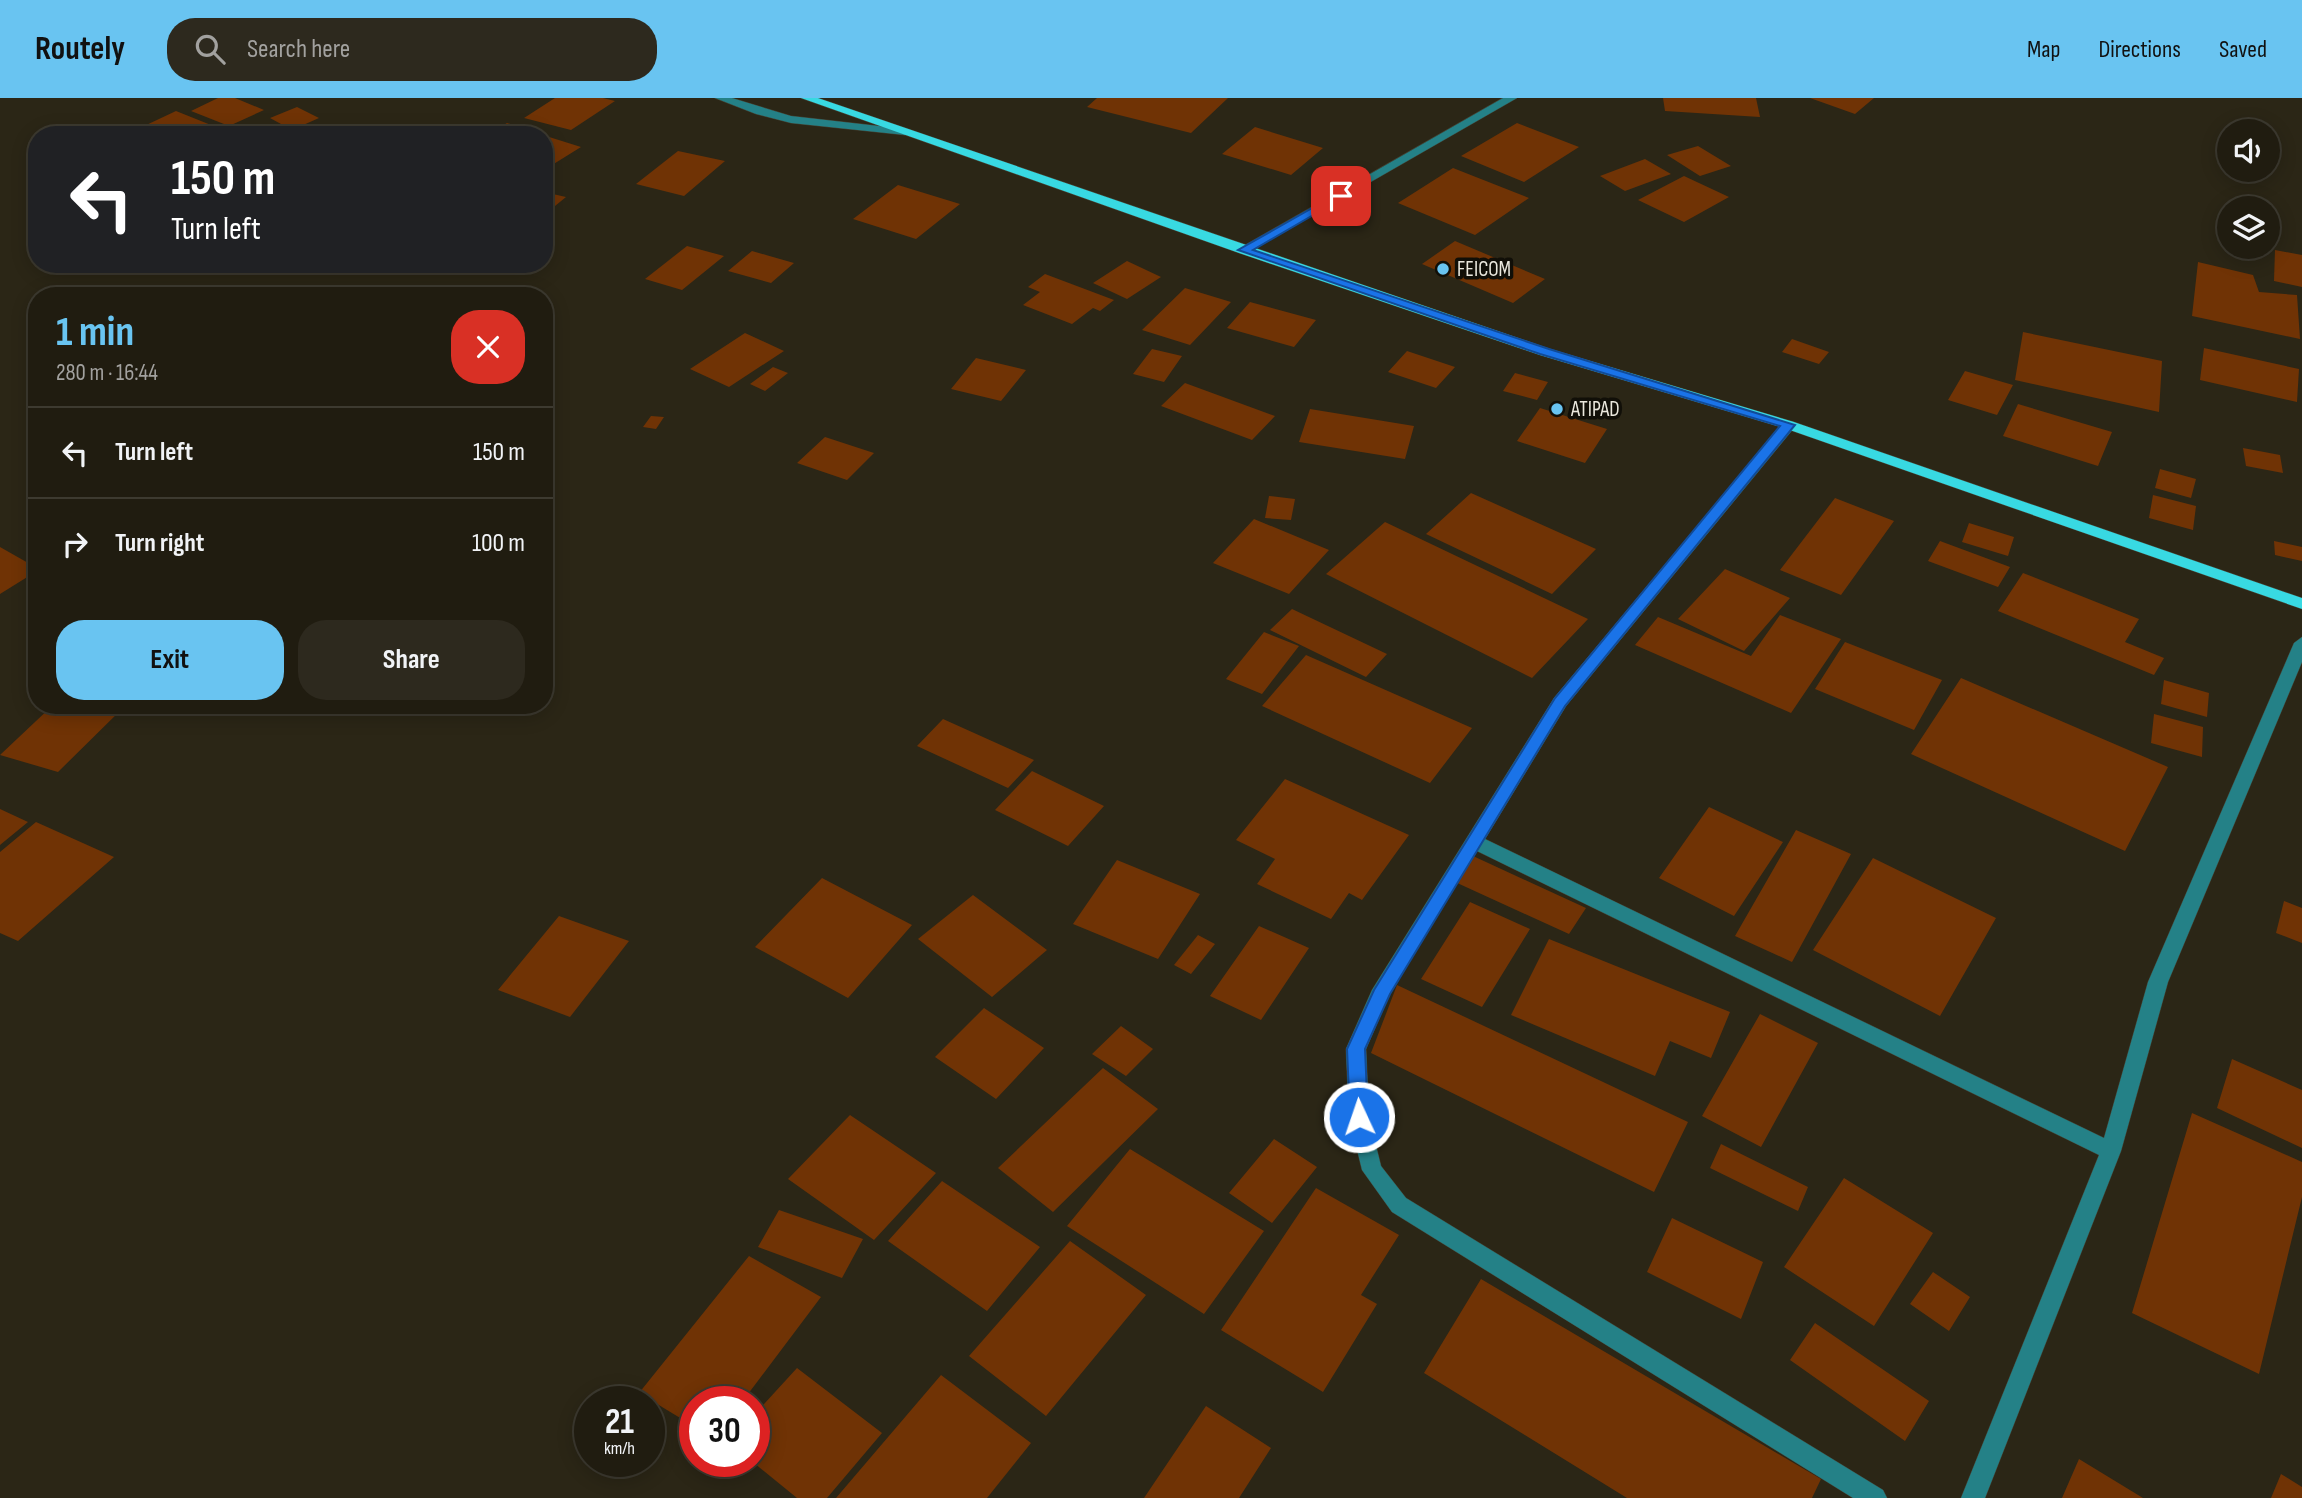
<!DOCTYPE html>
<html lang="en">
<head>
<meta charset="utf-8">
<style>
	:root { --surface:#201c10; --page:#2d291e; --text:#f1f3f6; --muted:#a2a19f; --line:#3d3a30; --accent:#69c4f1 }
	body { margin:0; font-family:"Sofia Sans Condensed",sans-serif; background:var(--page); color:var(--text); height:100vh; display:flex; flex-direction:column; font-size:26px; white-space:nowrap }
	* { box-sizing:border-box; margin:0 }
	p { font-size:23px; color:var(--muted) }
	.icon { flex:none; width:38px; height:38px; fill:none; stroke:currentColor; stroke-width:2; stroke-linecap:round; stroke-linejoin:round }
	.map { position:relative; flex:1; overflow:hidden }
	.drawer { position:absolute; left:28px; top:189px; width:525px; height:427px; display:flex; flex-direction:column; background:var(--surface); border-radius:28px; box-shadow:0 4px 18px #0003,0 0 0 2px var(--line) }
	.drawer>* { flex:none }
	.banner { position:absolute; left:28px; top:28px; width:525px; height:147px; border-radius:28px; box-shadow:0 4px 18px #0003,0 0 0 2px var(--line); background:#202124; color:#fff; overflow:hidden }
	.controls { position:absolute; left:2217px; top:21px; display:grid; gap:14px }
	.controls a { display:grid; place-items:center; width:63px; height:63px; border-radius:50%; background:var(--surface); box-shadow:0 4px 18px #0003,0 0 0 2px var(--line); font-size:35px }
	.speed { position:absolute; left:574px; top:1288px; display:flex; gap:14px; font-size:35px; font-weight:700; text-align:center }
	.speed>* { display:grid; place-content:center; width:91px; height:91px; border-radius:50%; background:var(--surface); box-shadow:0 4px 18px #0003,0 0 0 2px var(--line); line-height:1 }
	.speed small { font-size:18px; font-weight:400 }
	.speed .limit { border:10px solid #d22; background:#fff; color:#111 }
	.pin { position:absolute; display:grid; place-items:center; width:60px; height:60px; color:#fff; margin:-30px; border-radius:14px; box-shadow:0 4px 10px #0006 }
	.me { position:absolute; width:77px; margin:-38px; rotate:357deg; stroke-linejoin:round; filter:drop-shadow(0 0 5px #0008) }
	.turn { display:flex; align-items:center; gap:24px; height:147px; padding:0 28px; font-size:32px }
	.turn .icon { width:91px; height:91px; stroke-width:2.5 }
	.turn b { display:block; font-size:49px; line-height:60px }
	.round { display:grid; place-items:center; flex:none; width:74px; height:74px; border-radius:28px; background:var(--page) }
	.summary { display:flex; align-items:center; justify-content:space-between; height:119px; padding:0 28px }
	h1 { font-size:42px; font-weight:700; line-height:52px; color:var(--accent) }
	.primary-button { display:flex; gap:14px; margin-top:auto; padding:14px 28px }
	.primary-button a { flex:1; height:80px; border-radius:28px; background:var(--accent); color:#111; font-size:28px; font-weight:700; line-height:80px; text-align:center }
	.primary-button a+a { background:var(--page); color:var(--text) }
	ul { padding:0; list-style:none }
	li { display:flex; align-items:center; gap:21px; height:91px; padding:0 28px; border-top:2px solid var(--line) }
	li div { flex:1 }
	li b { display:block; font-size:26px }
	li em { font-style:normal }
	header { display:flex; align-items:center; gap:42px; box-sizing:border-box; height:98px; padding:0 35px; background:var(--accent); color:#111 }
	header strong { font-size:33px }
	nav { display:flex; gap:38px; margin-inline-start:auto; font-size:24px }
	.search { width:490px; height:63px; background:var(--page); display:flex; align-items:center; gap:18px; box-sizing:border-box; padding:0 24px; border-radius:28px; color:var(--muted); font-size:26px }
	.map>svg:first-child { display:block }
</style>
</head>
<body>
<header>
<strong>Routely</strong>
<div class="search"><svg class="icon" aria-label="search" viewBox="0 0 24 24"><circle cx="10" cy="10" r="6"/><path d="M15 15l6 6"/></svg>Search here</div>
<nav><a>Map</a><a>Directions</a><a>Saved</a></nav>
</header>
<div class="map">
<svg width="2302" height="1400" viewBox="0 0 2302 1400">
	<rect width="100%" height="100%" fill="#2b2616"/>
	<!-- building -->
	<path fill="#703305" d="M218,0H235L264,12L229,28L191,13Z
		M555,0H603L615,3L571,32L524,20Z
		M1097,0H1228L1191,35L1087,9Z
		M1663,0H1756L1760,19L1665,13Z
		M1810,0H1874L1855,16Z
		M297,9L319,20L292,32L270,20Z
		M176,13L236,37H125Z
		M507,25L542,36V37H487Z
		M1517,25L1579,49L1524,84L1461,58Z
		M1255,29L1323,50L1291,77L1222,56Z
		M544,37L546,38L581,49L544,72Z
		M1698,48L1731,68L1700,78L1667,57Z
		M678,53L725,63L684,98L636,86Z
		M1645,61L1671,76L1625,93L1600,78Z
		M1453,70L1529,100L1475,137L1398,105Z
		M1684,78L1729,99L1684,124L1638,102Z
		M898,87L960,106L916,141L853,121Z
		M544,94L566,99L544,117Z
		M1455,143L1545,181L1513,205L1422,166Z
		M687,148L724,158L682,192L645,181Z
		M2275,152L2302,157V189L2274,183Z
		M752,153L794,165L771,185L728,173Z
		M1127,163L1161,179L1127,201L1093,185Z
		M2198,164L2253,177L2259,194L2297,197L2300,241L2192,218Z
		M1045,176L1114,202L1100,213L1093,210L1072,226L1023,207L1040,194L1028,189Z
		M1185,190L1231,204L1190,247L1142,232Z
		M1250,204L1316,222L1294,249L1227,230Z
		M2023,234L2162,263L2159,314L2015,282Z
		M745,235L784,253L729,289L690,271Z
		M1792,241L1829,254L1819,266L1782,254Z
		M2204,250L2299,271L2297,304L2200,282Z
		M1152,251L1182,258L1164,284L1133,276Z
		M1407,253L1455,269L1436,290L1388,274Z
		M976,260L1026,272L1001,303L951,291Z
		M773,269L788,275L765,293L750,286Z
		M1965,273L2013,287L1997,317L1948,302Z
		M1515,275L1548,284L1537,302L1503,293Z
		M1185,285L1275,318L1252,342L1161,308Z
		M2018,306L2112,334L2098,368L2003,338Z
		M1540,310L1607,331L1585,365L1517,343Z
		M1310,311L1414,328L1405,361L1299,344Z
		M651,318L664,319L656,331L643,329Z
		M825,339L874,355L847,382L797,365Z
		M2243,350L2280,357L2283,375L2246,368Z
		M2160,371L2196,381L2191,400L2155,390Z
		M1471,395L1596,451L1552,496L1426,436Z
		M2153,397L2196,408L2193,432L2149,420Z
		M1269,398L1295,401L1291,422L1265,420Z
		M1835,400L1894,423L1841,497L1780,472Z
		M1254,421L1329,452L1289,496L1213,465Z
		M1385,424L1588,521L1532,580L1326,476Z
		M1969,425L2014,439L2008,458L1962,444Z
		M1940,443L2010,469L1998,489L1928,463Z
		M2274,443L2302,449V463L2275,457Z
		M0,449L37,470V473L0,496Z
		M1725,471L1790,500L1744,553L1678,521Z
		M2023,475L2139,521L2125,544L2164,560L2154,577L1998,513Z
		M1292,511L1387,556L1366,579L1270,532Z
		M1780,517L1841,541L1791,615L1635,547L1658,519L1751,558Z
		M1264,534L1299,548L1262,596L1226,581Z
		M1845,544L1942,582L1914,632L1815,591Z
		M1306,557L1472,630L1430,685L1262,608Z
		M1961,580L2168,669L2125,753L1911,656Z
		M2164,582L2209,595L2207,619L2161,606Z
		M53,607H126L58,674L0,657Z
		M2154,616L2203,629L2202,659L2151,645Z
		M943,621L1034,662L1008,690L917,648Z
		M1032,673L1104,708L1068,748L995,712Z
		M1285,681L1409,737L1362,802L1349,795L1331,821L1257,786L1275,761L1236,742Z
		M1709,709L1783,744L1734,818L1659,780Z
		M0,711L28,724L0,747Z
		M36,724L114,759L18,843L0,835V754Z
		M1796,732L1851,756L1792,864L1735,838Z
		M1473,758L1586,810L1569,836L1455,784Z
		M1873,760L1996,820L1940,918L1813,852Z
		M1117,762L1200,796L1158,861L1073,826Z
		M822,780L912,827L848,900L755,849Z
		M973,797L1047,852L992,899L918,841Z
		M2284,803L2302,810V845L2276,835Z
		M1470,804L1530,831L1482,909L1421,881Z
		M559,818L629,843L570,919L498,892Z
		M1259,828L1309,850L1261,922L1210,898Z
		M1198,837L1215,846L1191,876L1174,867Z
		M1549,841L1730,914L1711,960L1670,943L1655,978L1511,917Z
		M1397,887L1688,1024L1654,1094L1371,955Z
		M984,910L1044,950L996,1001L935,959Z
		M1760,916L1818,945L1761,1049L1702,1018Z
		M1121,928L1153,951L1126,978L1092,956Z
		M2232,961L2302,992V1050L2217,1010Z
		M1103,970L1158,1011L1053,1114L998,1070Z
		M2192,1015L2302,1064V1099L2259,1276L2132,1215Z
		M850,1017L936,1075L874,1142L788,1081Z
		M1274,1041L1317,1069L1272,1125L1229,1095Z
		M1721,1046L1808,1089L1798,1113L1710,1070Z
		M1130,1051L1264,1133L1204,1216L1067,1128Z
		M1844,1080L1933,1135L1874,1228L1784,1169Z
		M942,1083L1040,1149L987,1213L888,1143Z
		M1316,1090L1399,1137L1361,1197L1377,1206L1323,1294L1221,1232Z
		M779,1112L863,1141L842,1180L758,1149Z
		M1672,1120L1763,1164L1741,1221L1647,1174Z
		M1070,1143L1146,1197L1046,1318L969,1258Z
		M749,1158L821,1199L742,1304H695V1329L639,1295Z
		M1933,1174L1970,1199L1949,1233L1910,1206Z
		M1481,1181L1821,1381L1812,1400H1627L1424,1275Z
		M1815,1225L1929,1303L1905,1343L1790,1262Z
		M797,1270L882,1335L827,1400H797L754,1365V1317Z
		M941,1277L1031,1345L987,1400H836Z
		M1206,1308L1271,1350L1239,1400H1144Z
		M2079,1361L2143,1400H2062Z
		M2281,1376L2302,1389V1400H2271Z"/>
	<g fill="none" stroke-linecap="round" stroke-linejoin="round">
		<defs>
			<path id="minor" d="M715,0H732L791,18L905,31L911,34L905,37L791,25L756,16Z
				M1503,0H1517L1247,155H1239L1237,152Z
				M1789,323L1794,324V330L1566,608L1485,741L2104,1040L2148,884L2294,545L2302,539V564L2168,884L2121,1053L1985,1400H1961L2099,1057L1477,753L1390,895L1366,951L1369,1019L1381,1068L1406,1100L1883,1392L1887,1400H1853L1392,1114L1362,1072L1349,1019L1346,951L1372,892L1554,600L1784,324Z"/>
			<path id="major" d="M801,0H818L1550,251L1794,324L2302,500V511L1784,330L1540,257L1239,155Z"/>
		</defs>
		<!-- minor casing -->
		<use href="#minor" stroke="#464132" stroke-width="1"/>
		<!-- major casing -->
		<use href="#major" stroke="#464132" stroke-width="1"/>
		<!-- minor -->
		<use href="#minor" fill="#248187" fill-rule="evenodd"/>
		<!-- major -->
		<use href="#major" fill="#38d9e2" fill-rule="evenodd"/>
	</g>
	<!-- route -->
	<path fill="#1a73e8" stroke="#114b97" stroke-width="2" d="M1337,96L1346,98L1253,152L1549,251L1795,327L1565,608L1390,896L1365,951L1368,1019L1366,1025L1359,1027L1353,1025L1350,1019L1347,951L1374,892L1555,600L1780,328L1540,256L1238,152Z"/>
	<!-- markers -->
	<g fill="#69c4f1" stroke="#110f08" stroke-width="2.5">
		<circle cx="1443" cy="171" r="7"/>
		<circle cx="1557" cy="311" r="7"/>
	</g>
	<g text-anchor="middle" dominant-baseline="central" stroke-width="7" stroke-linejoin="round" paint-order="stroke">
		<!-- far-poi labels -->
		<g font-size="21" fill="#ebe8de" stroke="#110f08" text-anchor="start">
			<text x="1457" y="171">FEICOM</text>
			<text x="1571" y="311">ATIPAD</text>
		</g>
	</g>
</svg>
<div class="controls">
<a><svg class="icon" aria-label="sound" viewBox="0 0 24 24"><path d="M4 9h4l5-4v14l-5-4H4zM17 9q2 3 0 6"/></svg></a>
<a><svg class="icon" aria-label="layers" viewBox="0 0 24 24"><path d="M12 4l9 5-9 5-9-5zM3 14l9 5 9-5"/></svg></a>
</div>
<div class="speed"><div>21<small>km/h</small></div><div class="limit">30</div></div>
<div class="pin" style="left:1341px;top:98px;background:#d93025"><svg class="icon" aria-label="arrive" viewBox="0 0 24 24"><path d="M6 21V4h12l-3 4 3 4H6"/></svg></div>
<svg class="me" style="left:1359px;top:1019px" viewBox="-20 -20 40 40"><circle r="17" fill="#1a73e8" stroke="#fff" stroke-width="3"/><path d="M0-11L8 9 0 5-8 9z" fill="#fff"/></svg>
<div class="banner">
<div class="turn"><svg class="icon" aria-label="left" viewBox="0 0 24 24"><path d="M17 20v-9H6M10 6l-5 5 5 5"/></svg><div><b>150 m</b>Turn left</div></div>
</div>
<section class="drawer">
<div class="summary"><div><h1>1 min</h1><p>280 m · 16:44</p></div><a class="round" style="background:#d93025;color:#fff"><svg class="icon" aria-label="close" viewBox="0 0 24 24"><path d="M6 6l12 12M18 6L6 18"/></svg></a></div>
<ul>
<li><svg class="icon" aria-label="left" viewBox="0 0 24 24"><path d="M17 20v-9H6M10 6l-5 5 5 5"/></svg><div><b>Turn left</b></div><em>150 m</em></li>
<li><svg class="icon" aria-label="right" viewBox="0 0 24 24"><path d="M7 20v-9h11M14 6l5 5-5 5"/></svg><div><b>Turn right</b></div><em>100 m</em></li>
</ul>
<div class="primary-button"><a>Exit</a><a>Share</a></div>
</section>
</div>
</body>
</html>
